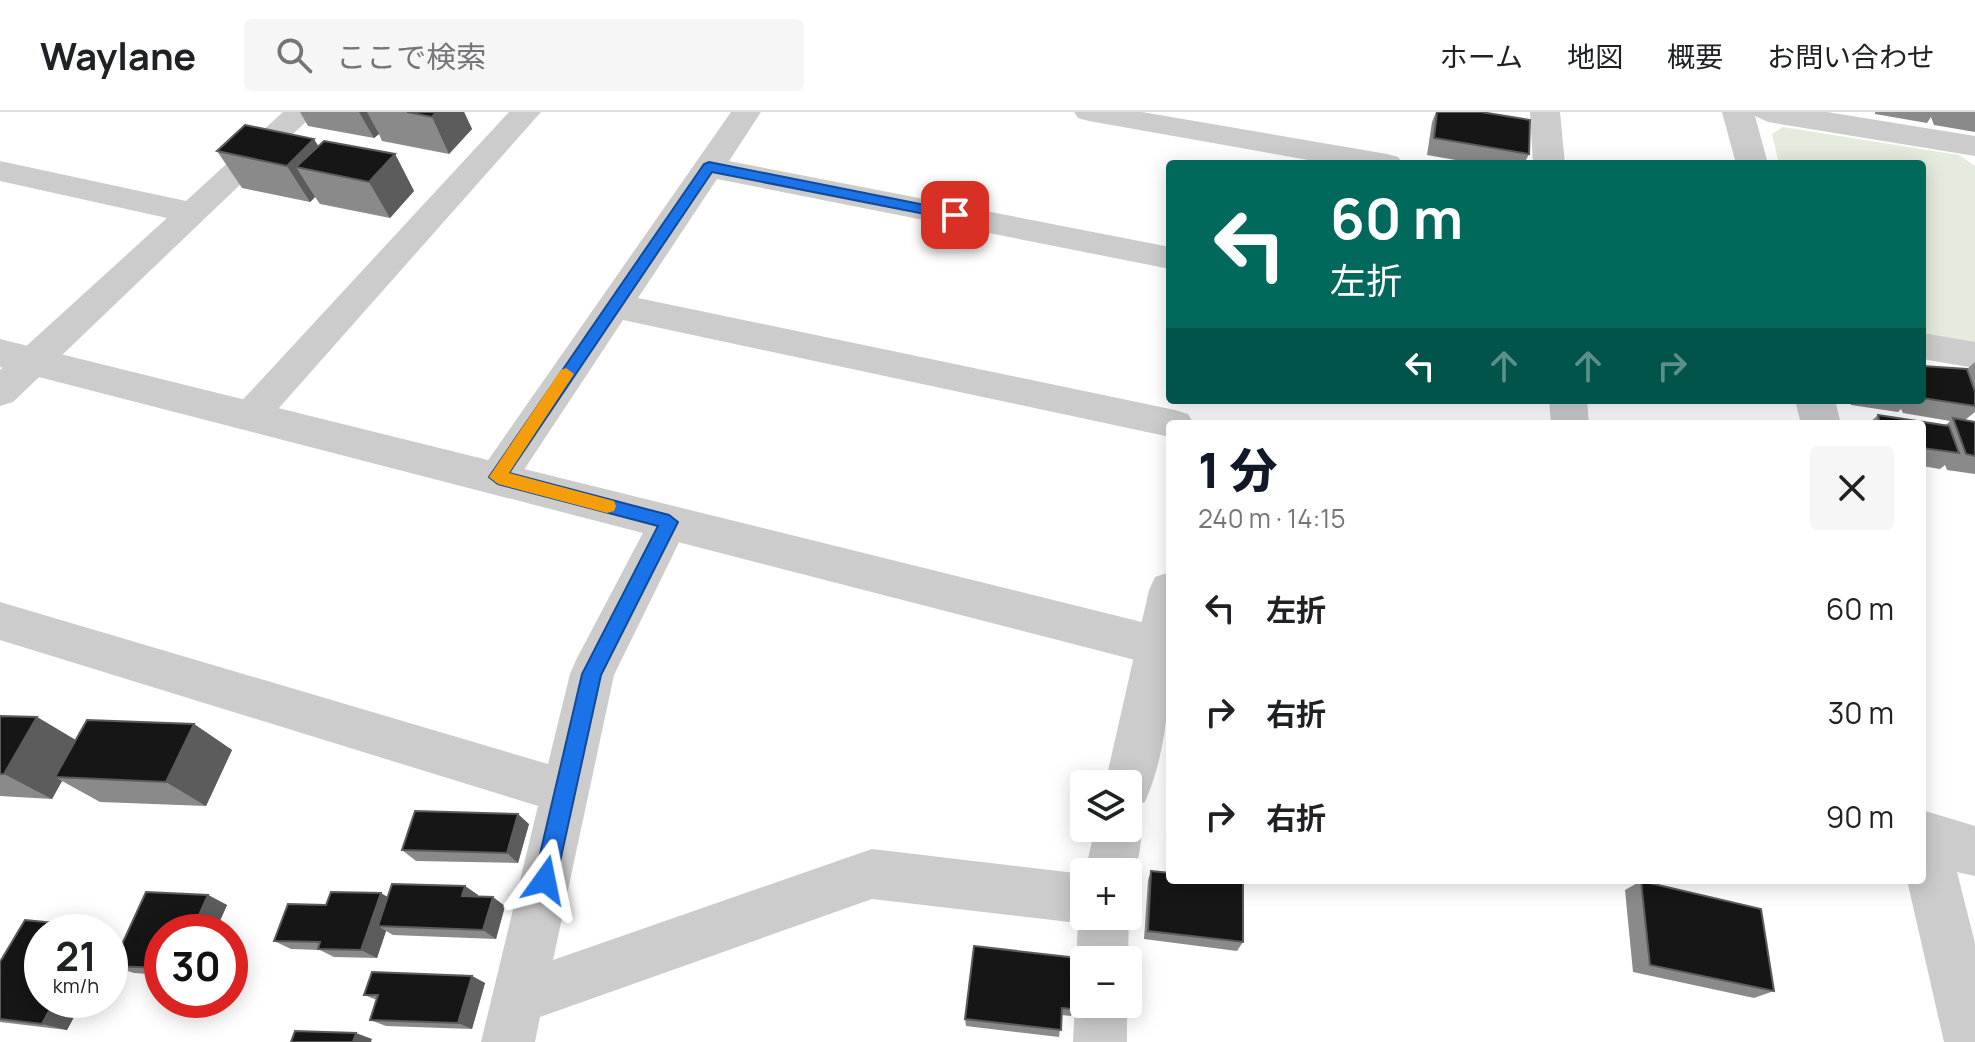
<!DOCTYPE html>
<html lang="ja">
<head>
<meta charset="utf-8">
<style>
	:root { --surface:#fff; --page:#f6f6f6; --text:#202124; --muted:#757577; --line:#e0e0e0; --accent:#111827 }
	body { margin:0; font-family:Manrope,"Noto Sans JP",sans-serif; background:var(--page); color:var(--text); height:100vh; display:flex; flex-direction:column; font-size:30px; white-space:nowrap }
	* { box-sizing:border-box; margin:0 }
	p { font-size:26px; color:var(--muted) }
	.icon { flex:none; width:44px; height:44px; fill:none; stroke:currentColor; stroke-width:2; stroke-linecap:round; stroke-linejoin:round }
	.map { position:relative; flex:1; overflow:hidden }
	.panel { position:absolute; left:1166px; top:308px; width:760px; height:464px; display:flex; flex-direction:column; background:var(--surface); border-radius:8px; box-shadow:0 4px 20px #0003 }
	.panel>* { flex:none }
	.top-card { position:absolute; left:1166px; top:48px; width:760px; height:244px; border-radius:8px; box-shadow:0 4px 20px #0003; background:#00695c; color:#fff; overflow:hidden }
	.buttons { position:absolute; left:1070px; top:658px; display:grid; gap:16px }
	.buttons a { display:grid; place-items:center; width:72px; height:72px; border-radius:8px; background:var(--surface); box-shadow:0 4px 20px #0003; font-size:40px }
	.speed { position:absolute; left:24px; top:802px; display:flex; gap:16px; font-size:40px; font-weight:700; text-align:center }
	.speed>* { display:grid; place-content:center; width:104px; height:104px; border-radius:50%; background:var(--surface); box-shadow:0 4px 20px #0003; line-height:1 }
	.speed small { font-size:20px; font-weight:400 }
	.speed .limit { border:12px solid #d22; background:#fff; color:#111 }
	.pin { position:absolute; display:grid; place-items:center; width:68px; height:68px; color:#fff; margin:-34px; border-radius:16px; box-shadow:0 4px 12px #0006 }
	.me { position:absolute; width:88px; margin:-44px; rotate:12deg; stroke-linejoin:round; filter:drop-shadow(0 0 6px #0008) }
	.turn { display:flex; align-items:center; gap:28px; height:168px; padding:0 32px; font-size:36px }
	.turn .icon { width:104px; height:104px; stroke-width:2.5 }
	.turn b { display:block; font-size:56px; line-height:68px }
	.lanes { display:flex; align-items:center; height:76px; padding:0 32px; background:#0003; justify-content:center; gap:40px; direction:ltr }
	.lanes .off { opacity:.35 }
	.round { display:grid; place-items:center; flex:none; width:84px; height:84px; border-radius:8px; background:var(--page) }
	.headline { display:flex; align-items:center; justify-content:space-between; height:136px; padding:0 32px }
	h1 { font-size:48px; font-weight:800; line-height:60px; color:var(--accent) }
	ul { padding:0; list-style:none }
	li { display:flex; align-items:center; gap:24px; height:104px; padding:0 32px }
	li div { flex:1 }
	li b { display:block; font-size:30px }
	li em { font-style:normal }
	header { display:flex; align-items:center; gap:48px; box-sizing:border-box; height:112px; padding:0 40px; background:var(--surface); border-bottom:2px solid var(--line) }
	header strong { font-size:38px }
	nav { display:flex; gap:44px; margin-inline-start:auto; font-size:28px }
	.search { width:560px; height:72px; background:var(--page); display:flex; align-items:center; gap:20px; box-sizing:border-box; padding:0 28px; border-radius:8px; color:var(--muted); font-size:30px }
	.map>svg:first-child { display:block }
</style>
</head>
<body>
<header>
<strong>Waylane</strong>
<div class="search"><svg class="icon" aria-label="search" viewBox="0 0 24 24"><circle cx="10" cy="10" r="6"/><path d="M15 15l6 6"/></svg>ここで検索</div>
<nav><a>ホーム</a><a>地図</a><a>概要</a><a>お問い合わせ</a></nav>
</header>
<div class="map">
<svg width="1975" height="930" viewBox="0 0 1975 930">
	<rect width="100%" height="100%" fill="#fff"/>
	<!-- green -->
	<path fill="#e5ebdd" d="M1783,15L1959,43L1975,54V236L1922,226V52H1779L1772,22Z"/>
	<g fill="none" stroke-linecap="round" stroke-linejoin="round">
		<!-- minor -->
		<path fill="#ccc" fill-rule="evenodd" d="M283,0H316L13,290L0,294V258L167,106L0,69V49L186,89Z
			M509,0H541L263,314L250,318L237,314L231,304L237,294Z
			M731,0H761L729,49L1170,135V157L717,67L638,186L1175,298L1188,302L1194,312H1170V325L623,208L512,376L498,381L484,376L478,365L484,354Z
			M1074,0H1142L1387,42L1398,45L1403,52H1331L1089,9L1078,6Z
			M1530,0H1560L1565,52H1533Z
			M1922,221L1975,230V256L1922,247Z
			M1549,288H1587L1589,312H1551Z
			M669,394L683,398L689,410L614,563L553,848L872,737L1084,762V804H1128V801L1129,804L1128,848H1084V866L1076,848L1078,811L872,787L540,905L535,930H481L538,694L0,528V490L548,652L570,562L576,548L655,398Z
			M1170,460C1170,536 1176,619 1145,690L1128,696L1136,699C1147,724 1138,752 1128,776V760H1085L1095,716H1128V672H1105L1149,478L1155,465Z
			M1082,873L1084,892H1127V930H1073L1075,892Z"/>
		<!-- tertiary -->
		<path fill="#ccc" fill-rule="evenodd" d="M1722,0H1827L1975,24V44L1768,10L1755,4L1768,52H1736Z
			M0,227L1170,517V557L0,255Z
			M1795,288H1835L1841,312H1801Z
			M1922,698L1975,714V764L1957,760L1975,831V930H1944L1907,768H1922Z"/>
	</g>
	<!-- wall -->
	<path fill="#8a8a8a" d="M300,0H464L472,17L449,42L382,29L379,22L374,26L308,14Z
		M1436,0H1481L1529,42L1524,52H1478L1427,43L1432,10Z
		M1875,0H1975V20L1934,13L1931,5L1927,11L1875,2Z
		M318,34L395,42L414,79L390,106L320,92L315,85L310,90L242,76L217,39Z
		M1975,250V300L1965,308L1975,310V362L1947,358L1945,353L1940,357L1922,354V312H1868L1878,303L1946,313L1950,309L1903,301L1901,297L1898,300L1851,293L1850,288H1922V254L1967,257Z
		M0,604L37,605L76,628L194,612L232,638L206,694L100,690L62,669L52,687L0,684Z
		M529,712L518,751L416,749L402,738Z
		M1151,759L1243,830L1237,839L1144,827L1148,768Z
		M1473,768H1567L1475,772Z
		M1641,769L1774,879L1754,886L1633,860L1625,778Z
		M465,774L478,783V785L505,794L496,827L393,823L386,819L377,846L334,845L320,838L291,837L274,829L326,793Z
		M146,780L208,783L227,793L215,820H162V863L134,861L112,854Z
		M25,808L95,815L107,820H42V888H83L67,918L0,910V850Z
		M974,834L1073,897L1071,904L1062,903L1059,925L966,914L965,907Z
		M472,864L485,871L472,917L386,914L370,908L377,888L364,883Z"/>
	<!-- shaded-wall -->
	<path fill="#5c5c5c" d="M359,0H367L379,22L374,26Z
		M436,0H464L472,17L449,42L432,5Z
		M314,27L336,63L296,55L315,85L310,90L287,54Z
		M395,42L414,79L390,106L369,70Z
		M37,605L82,632L55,665L62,669L52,687L4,662Z
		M194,612L232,638L206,694L166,670Z
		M518,702L529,712L518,751L507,741Z
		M465,774L478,783L475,793L462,784Z
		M381,781L396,790L378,814L386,819L377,846L361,838Z
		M208,783L227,793L215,820H194L192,819Z
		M493,785L505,794L496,827L483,818Z
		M95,815L107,820H92Z
		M110,821L117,824L110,837Z
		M472,864L485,871L472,917L458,911Z
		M55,888H83L67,918L42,912Z
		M356,921L372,927L371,930H353Z"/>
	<!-- building -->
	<path fill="#161616" stroke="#5c5c5c" stroke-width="2" d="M407,0H436L432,5Z
		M1437,0H1481L1530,8L1529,42L1434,26Z
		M245,13L314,27L287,54L217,39Z
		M324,29L395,42L369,70L296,55Z
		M1922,254L1967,257L1975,280V294L1922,286V264H1924Z
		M1878,303L1949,314L1959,341L1922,336V312H1880Z
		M1953,306L1975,310V344L1966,342Z
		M0,604L37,605L4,662H0Z
		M87,608L194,612L166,670L55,665Z
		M415,699L518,702L507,741L402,738Z
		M1151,759L1170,761V768H1223L1243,771V830L1148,819Z
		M1641,769L1761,797L1774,879L1650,853Z
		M392,772L465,774L462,784L493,785L483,818L378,814Z
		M146,780L208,783L192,819L162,820V856L112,854Z
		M331,780L381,781L361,838L318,837L320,830L274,829L288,792L326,793Z
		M25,808L95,815L92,820H42V888H55L42,912L0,907V850Z
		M974,834L1077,846L1073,897L1062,896L1061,918L965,907Z
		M372,860L472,864L458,911L370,908L378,883H364Z
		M295,919L356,921L353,930H291Z"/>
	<!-- route -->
	<path fill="#1a73e8" stroke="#114b97" stroke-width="2" d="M709,50L955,99L962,103L955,108L712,60L509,361L669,403L678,410L601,563L556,768L553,776L545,779L538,776L534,768L582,562L658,414L498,372L489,365L704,52Z"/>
	<!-- slow -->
	<path fill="#f59e0b" d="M566,256L574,262L509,361L614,389L616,394L614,399L607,401L498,372L489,365L561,258Z"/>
</svg>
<div class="buttons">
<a><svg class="icon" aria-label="layers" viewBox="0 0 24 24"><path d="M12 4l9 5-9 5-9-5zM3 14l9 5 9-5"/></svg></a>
<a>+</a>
<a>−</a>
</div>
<div class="speed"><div>21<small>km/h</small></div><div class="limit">30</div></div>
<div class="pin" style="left:955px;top:103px;background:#d93025"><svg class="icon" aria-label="arrive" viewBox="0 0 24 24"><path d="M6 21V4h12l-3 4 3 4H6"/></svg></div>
<svg class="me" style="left:545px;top:768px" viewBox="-20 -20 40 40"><path d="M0-17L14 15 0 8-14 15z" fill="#1a73e8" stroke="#fff" stroke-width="4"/></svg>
<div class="top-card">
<div class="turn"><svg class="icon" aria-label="left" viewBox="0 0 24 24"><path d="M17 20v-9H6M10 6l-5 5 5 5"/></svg><div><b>60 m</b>左折</div></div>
<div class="lanes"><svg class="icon" aria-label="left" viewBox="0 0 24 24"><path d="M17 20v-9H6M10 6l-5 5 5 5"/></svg><svg class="icon off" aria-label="ahead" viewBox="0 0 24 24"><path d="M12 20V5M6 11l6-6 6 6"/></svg><svg class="icon off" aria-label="ahead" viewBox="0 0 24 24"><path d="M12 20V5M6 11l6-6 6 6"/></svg><svg class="icon off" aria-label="right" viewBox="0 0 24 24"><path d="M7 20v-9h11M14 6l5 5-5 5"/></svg></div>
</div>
<section class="panel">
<div class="headline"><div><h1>1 分</h1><p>240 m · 14:15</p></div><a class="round"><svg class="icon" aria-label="close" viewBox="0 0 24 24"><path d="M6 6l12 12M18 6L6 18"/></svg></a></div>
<ul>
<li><svg class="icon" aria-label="left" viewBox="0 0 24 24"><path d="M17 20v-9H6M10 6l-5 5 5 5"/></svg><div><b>左折</b></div><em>60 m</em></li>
<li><svg class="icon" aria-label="right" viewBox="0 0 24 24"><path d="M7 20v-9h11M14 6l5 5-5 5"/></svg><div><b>右折</b></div><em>30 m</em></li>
<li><svg class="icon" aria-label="right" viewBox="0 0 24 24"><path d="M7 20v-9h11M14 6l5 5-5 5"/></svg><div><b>右折</b></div><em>90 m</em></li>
</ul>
</section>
</div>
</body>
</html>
